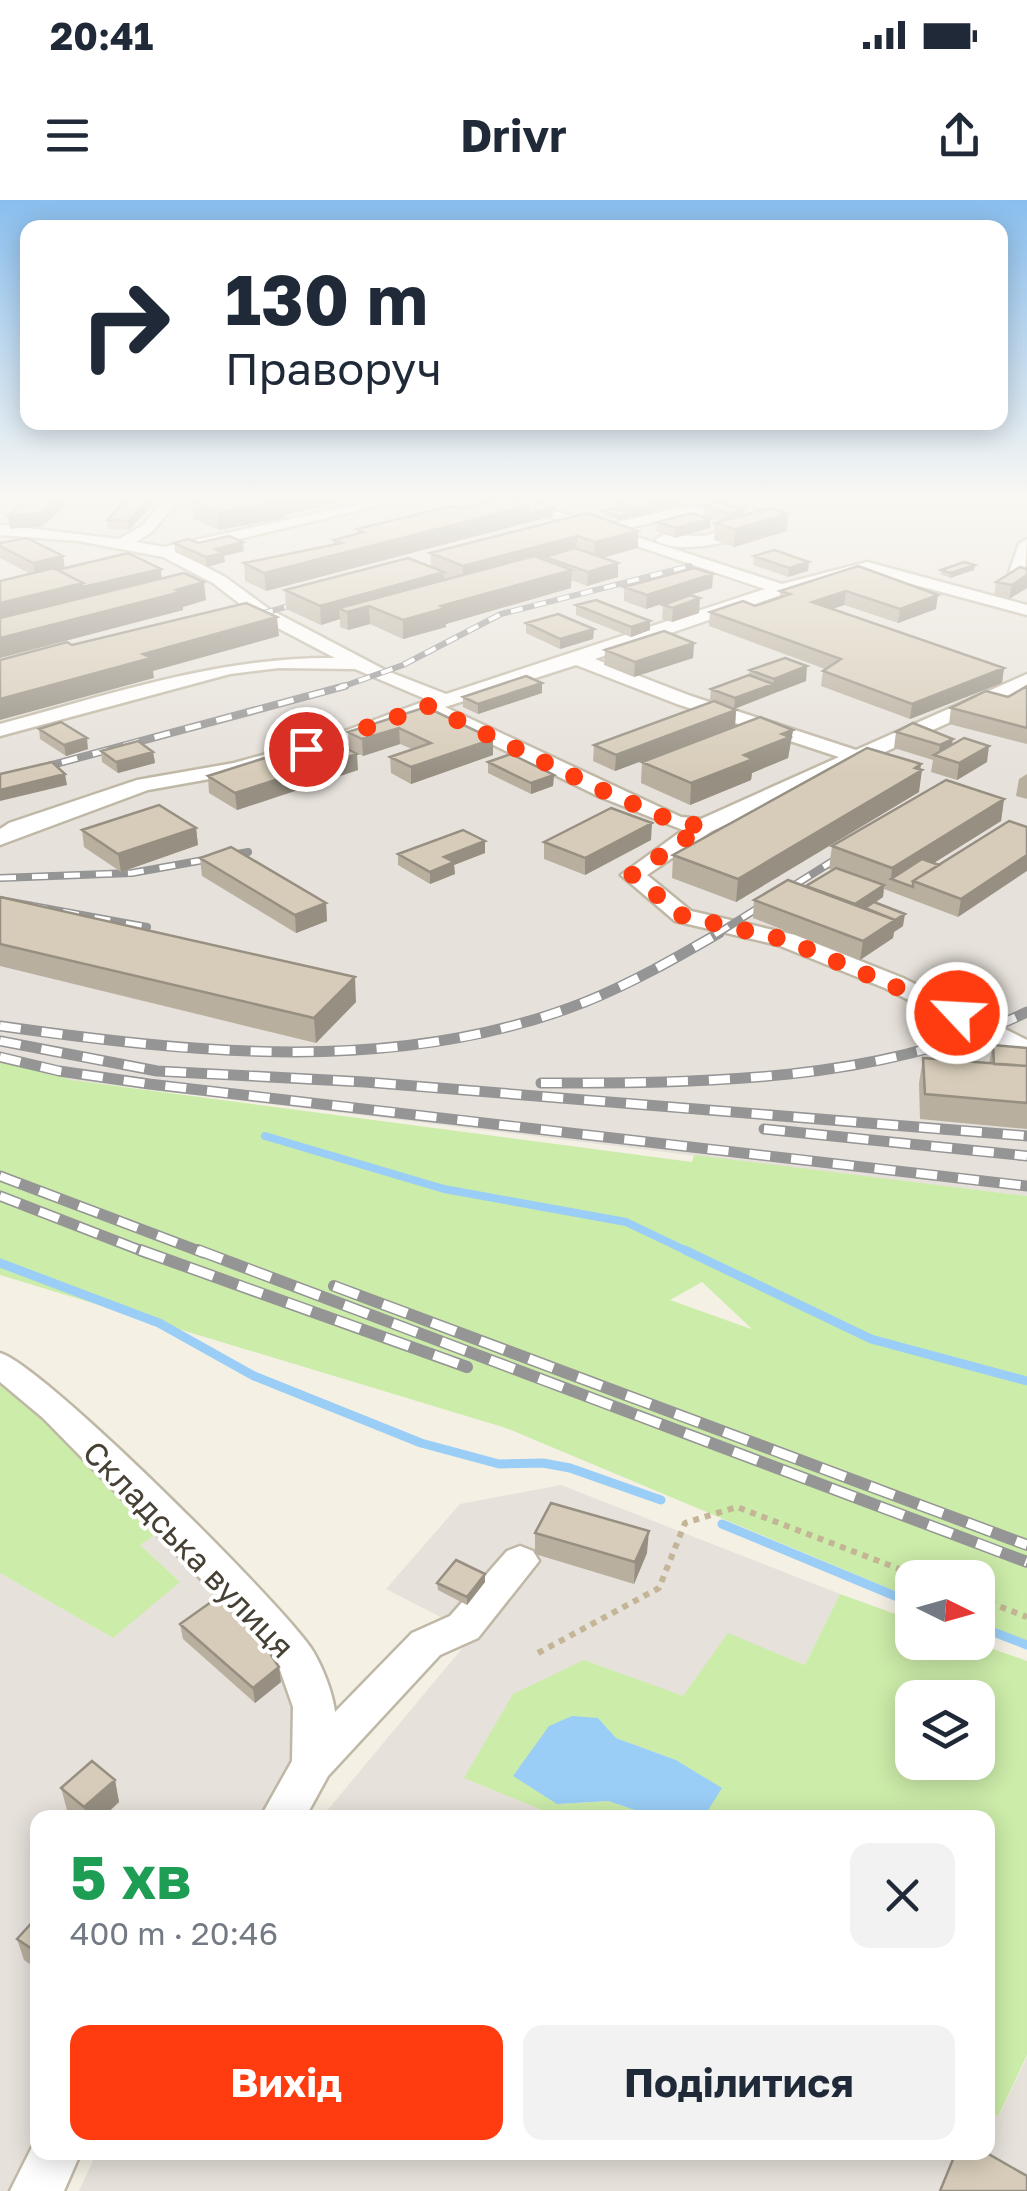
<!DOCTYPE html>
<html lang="uk">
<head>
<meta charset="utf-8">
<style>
	:root { --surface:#fff; --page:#f2f2f3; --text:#1f2937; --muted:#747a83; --accent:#ff3c10 }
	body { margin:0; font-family:"Golos Text",sans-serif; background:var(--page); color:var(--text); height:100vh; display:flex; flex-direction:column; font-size:38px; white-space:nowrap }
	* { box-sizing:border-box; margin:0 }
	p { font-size:32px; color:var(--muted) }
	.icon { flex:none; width:55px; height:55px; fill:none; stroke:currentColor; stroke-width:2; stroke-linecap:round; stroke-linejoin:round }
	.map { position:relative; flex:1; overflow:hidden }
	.panel { position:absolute; left:30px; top:1610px; width:965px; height:350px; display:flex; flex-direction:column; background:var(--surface); border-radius:20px; box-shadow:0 5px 25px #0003 }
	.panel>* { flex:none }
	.top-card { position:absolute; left:20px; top:20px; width:988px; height:210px; border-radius:20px; box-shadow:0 5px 25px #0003; background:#fff; color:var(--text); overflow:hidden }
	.needle { width:65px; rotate:95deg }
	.tools { position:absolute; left:895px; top:1360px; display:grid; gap:20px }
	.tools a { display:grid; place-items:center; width:100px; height:100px; border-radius:20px; background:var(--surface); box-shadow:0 5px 25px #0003; font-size:50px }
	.pin { position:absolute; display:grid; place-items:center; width:85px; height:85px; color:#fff; margin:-42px; border:5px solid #fff; border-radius:50%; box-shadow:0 2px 10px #0007 }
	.me { position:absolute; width:110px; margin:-55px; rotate:295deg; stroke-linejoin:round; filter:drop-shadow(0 0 8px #0008) }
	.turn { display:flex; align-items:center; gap:35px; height:210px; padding:0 40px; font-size:45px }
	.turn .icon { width:130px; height:130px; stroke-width:2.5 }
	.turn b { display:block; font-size:70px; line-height:85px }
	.round { display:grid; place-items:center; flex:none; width:105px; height:105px; border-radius:20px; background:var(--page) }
	.overview { display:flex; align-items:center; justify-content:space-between; height:170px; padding:0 40px }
	h1 { font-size:60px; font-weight:700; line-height:75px; color:#1e9e55 }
	.button { display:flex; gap:20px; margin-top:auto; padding:20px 40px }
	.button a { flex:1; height:115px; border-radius:20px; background:var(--accent); color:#fff; font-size:40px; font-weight:700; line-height:115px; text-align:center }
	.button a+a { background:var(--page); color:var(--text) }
	.status { display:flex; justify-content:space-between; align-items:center; height:70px; padding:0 50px; background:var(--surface); direction:ltr }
	.status svg { height:28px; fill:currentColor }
	header { display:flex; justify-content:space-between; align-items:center; height:130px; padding:0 40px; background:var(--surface); font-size:45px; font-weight:700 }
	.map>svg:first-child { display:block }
</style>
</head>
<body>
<div class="status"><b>20:41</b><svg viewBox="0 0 49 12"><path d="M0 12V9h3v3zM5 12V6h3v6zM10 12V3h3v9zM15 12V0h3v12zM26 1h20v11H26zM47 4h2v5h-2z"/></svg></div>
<header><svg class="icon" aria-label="menu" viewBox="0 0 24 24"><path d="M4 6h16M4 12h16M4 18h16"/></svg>Drivr<svg class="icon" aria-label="share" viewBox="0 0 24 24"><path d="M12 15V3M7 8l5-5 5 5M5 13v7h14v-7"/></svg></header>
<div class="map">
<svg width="1027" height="1991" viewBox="0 0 1027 1991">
	<rect width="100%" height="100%" fill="#f4f0e4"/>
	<!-- industrial -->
	<path fill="#e6e1da" d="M66,297H1027V996L70,880L0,854V304Z
		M561,1285L840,1394L805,1465L728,1434L683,1497L584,1460L464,1578L559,1617L321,1618L474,1434L386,1389L460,1304Z
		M161,1331L290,1468L303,1568L271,1617L38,1618V1952L19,1991H0V1373L113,1438L179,1381L140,1345Z
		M1027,1857V1991H79L97,1952H988V1905L999,1916Z"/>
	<!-- green -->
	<path fill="#cceca9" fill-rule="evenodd" d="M0,854L71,880L692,962L694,955L1027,996V1445L978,1425V1378H912V1398L506,1228L0,1075ZM702,1082L751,1128V1129L670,1100Z
		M0,1179L35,1205L161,1331L140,1345L180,1382L113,1438L0,1373Z
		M840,1394L912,1420V1442L976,1443L1027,1461V1855L998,1917L988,1904V1618L703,1617L721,1588L676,1560L616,1538L598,1518L557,1604L608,1601L656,1617H559L464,1578L513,1494L584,1460L683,1496L728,1433L805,1465ZM912,1498H978V1562H912Z"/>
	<!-- water -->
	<path fill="#9acef7" d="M572,1516L598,1518L616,1538L676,1560L722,1588L703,1618L656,1617L608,1601L557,1604L513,1576L549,1526Z"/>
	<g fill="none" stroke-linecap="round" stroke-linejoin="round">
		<!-- stream-far1 -->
		<path stroke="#9acef7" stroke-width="8" d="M265,936L444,989L626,1022L691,1053"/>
		<!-- stream -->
		<path stroke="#9acef7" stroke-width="9" d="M685,1050L871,1139L1027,1181
			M0,1063L159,1123L254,1176L421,1243L499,1264L543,1263L570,1268L661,1300
			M722,1324L912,1403
			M978,1426L1027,1445"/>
		<defs>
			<path id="minor" d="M166,297L180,298L152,332L136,342L164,347L390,297H415L180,353L225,377L269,409L387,471L446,494L765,389L491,297H512L602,326L669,310L710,305L753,309L784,320C760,337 681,358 655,340L663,335L705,336L759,320C712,307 665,319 618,331L782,384L867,362L1027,405V415L867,372L787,393L595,459L691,496L856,550L1027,474V487L712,631L647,675L691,711L795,735L903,778L1027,840V860L885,788L778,745L675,721L621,675L683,630L598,596L428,513L348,543L243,573L148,590L0,645V629L9,623L137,580L234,563L334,535L428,500L355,469L279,468L230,474L0,536V524C112,494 218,457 335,458L257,417L213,383L163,357L79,341L0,335V325L119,339L142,326ZM576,465L677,504L839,557L701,619L681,617L445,507Z
				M1027,339L1025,372L1011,375L1009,372L1019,344Z
				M0,1153C43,1165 280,1402 311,1448C322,1465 333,1493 335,1512L412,1433L450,1416L507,1351L520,1346L533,1351L539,1361L478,1438L440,1455L328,1576L305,1618H260L292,1561L293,1507L279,1467L249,1428L43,1218L0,1182Z
				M38,1935V1952H81L64,1991H10Z"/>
		</defs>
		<!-- minor casing -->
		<use href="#minor" stroke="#c0b8a6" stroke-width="5"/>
		<!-- path -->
		<path stroke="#c3b596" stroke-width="6" stroke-dasharray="6 6" stroke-linecap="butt" d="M978,1398L1027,1417
			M538,1453L659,1388L685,1323L737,1307L923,1378"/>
		<!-- minor -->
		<use href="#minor" fill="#fff" fill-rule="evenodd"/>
		<defs>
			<path id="rail-far3" d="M238,420L311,400
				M336,489L403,465L501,414L690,366"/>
			<path id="rail-far2" d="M0,579L345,486
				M0,678L132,673L248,652
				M0,700L147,727
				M715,735L852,649"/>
			<path id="rail-far1" d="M0,826C193,853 398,876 585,802C632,783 676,758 719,733
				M0,841L157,871L365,882L1027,936
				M0,857L59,871L149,884L1027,986
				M541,883C701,883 880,883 1027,812
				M764,929L1027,956
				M0,976L204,1053
				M0,996L147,1053"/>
			<path id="rail" d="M140,1050L467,1167
				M198,1050L1027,1362
				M334,1086L1027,1345"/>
		</defs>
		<!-- rail-far3 casing -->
		<use href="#rail-far3" stroke="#959595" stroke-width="6"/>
		<!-- rail-far2 casing -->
		<use href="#rail-far2" stroke="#959595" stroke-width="8"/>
		<!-- rail-far1 casing -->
		<use href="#rail-far1" stroke="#959595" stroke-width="11"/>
		<!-- rail casing -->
		<use href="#rail" stroke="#959595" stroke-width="12"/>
		<!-- rail-far3 -->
		<use href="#rail-far3" stroke="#fff" stroke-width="4" stroke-dasharray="12" stroke-linecap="butt"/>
		<!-- rail-far2 -->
		<use href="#rail-far2" stroke="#fff" stroke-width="5" stroke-dasharray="16" stroke-linecap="butt"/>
		<!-- rail-far1 -->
		<use href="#rail-far1" stroke="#fff" stroke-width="8" stroke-dasharray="21" stroke-linecap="butt"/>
		<!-- rail -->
		<use href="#rail" stroke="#fff" stroke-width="9" stroke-dasharray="26" stroke-linecap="butt"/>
	</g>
	<!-- wall -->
	<path fill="#b9af9f" d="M77,297H158L159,298L129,330L108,329L107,320L121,305L78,303Z
		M722,297H807L802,302Z
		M191,302L284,315V318L219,330L193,319Z
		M615,303L683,304L619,320L603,315V311L615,308Z
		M704,306L744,315L787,331L734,347L714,340L715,323L721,321L703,315Z
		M553,307V316L266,391L245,381L244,363L334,344V340L357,334V329L459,309Z
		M587,313L638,348L602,358L618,363V377L587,386L571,380V388L446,424V427L403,439L370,424L348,430L340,427V419L321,425L286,409L285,390L431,367L430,353Z
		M657,322L710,328L675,338L656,331Z
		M0,343L65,368L162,378L206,400L183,407V410L0,458V381L30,374L0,358Z
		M174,343H198L244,351L224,356L225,362L207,367L175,352Z
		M754,356L809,362L808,371L788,377L753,365Z
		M975,365L974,370L950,378L940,374L941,370Z
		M858,366L936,409L898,423L844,405L832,409L1004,468L1002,483L910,519L821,486L823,471L825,469L709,426L710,412L755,406L780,398V391Z
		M1027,369V388L1009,399L994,396L996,382Z
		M713,374L712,388L646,409L624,401V387Z
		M576,405L650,430L631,437L576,415Z
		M663,405L699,413L672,422L662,419Z
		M526,423L594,429L593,439L560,449L526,433Z
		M694,443L693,458L634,477L604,465L605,450Z
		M750,470L806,481L734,509L736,510L735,526L615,571L593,561L594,545L714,501L710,500L711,489L749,475Z
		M542,483V493L478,514L463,507V497Z
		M1027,486V544L949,524L951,508L1008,497Z
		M426,507L493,555L411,584L391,573L390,557L412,549L400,544L363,556L349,548L348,532Z
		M39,529L88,549L66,556L40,539Z
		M793,530L788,558L752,573L751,580L690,605L641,583L642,562Z
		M896,532L952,545L987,562L957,580L931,572L933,560L894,548Z
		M101,551L153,552L155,563L118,573L102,562Z
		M488,562L554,575L553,586L531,594L488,573Z
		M358,570L237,610L209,593L208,576Z
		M920,570L919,592L736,702L672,678L673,655Z
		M1027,574V599L1016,596L1019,579Z
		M1004,599L1001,621L933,663L939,665L1009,621L958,717L884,689L883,697L875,703L903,726L894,732L893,738L860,760L753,718L754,700L806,686L833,670L829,669L832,646Z
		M196,628L198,645L121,672L84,647L82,630Z
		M651,640L585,675L544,659V642Z
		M485,653L454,665L455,674L430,684L398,665V654Z
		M200,658L326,703L327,721L296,733L202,676Z
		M0,697L356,802L316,843L0,766Z
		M993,845L1027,848V929L920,919L919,883L923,858L989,863Z
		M535,1333L647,1353L634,1384L535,1354Z
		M485,1374V1382L467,1405L438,1390L437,1383Z
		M180,1424L281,1482L255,1503L183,1439Z
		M115,1580L119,1602L102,1618H76L67,1610L61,1588Z
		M38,1716V1770L24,1760L17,1739Z"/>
	<!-- shaded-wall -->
	<path fill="#968f82" d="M59,297H74L43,326L10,329L8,316Z
		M151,297H158L159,298L129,330L128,321Z
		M289,297H361L284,315V318L219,330L218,313Z
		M679,297H683V304L632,318L633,309Z
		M528,306L553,307V316L266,391L264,373Z
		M744,310V319L727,323L728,314Z
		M631,313V317L619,320V316Z
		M788,314L787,331L734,347L735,329Z
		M710,319V328L675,338L676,328Z
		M638,331V348L594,360L595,342Z
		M577,336L576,353L545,357V362L463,384V366Z
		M243,342L244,351L224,356L225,362L207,367L206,357L215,349Z
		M63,356L65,370L35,377L33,363Z
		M809,362L808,371L788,377L789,368Z
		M618,363V377L587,386L588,372Z
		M975,365L974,370L950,378L951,373Z
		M161,369L162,383L85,401L83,387Z
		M572,370L571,388L446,424V427L403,439V420L441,406Z
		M444,372V390L369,406L370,424L348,430L347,412L339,408L340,419L321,425L320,406Z
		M713,374L712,388L646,409L647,395Z
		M1027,375V388L1009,399L1012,385Z
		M204,382L206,400L183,407V410L0,458V438Z
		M83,383L85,401L0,422V403Z
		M846,391L844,405L810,417L812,402Z
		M938,395L936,409L898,423L900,409Z
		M700,398L699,413L672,422L673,408Z
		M277,417L279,436L153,471L154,478L0,520V499L143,454Z
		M650,421V430L631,437V427Z
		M594,429L593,439L560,449V439Z
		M694,443L693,458L634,477L635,462Z
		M807,466L806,481L772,494L774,479Z
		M1004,468L1002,483L910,519L912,504Z
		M542,483V493L478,514V504Z
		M773,484L772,494L734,509L735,498Z
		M736,510L735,526L615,571L616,555Z
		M399,528L400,544L363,556L362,539Z
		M793,530L788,558L752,573L751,580L690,605L691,583L782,534Z
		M87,538L88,549L66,556L64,545Z
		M493,539V555L411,584V567Z
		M953,539L950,555L938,557L940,545Z
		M989,546L987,562L957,580L959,563Z
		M153,552L155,563L118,573L116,562Z
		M357,554L358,570L237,610L235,593Z
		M921,564L920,572L922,570L919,592L736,702L738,679Z
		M65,574L67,585L0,601V590Z
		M554,575L553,586L531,594V583Z
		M1004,599L1001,621L902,683L891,679L892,668Z
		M652,623L651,640L585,675V658Z
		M196,628L198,645L121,672L118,654Z
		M485,641V653L454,665L455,674L430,684V672L444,657Z
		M1027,655V671L958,717L961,699Z
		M884,685L883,697L847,720L849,708Z
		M326,703L327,721L296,733L295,715Z
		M905,714L903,726L894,732L893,738L860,760L863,741Z
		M355,777L356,802L316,843L314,818Z
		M649,1331L647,1353L634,1384L635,1362Z
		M485,1374V1382L467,1405V1397Z
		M279,1467L281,1482L255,1503L253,1488Z
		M115,1580L119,1602L102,1618H87L84,1607Z"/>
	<!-- building -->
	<path fill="#d7ccb9" stroke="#968f82" stroke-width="2.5" d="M29,297H59L41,313L8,316Z
		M129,297H151L128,321L107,320Z
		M215,297H289L279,299L283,301L218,313L191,302Z
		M522,297L553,307L528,314V306L509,299Z
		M640,297H679L633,309L615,303Z
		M505,298L528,306L264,373L244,363L342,343L334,340L364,332L357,329L451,306L459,309Z
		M720,302L744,310L728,314L704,306Z
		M615,308L631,313L619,316L603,311Z
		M769,308L788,314L735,329L715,323Z
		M587,313L638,331L595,342L577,336L463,366L430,353Z
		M691,313L710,319L676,328L657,322Z
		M229,336L243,342L215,349L224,353L206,357L174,343L189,339L198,343Z
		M27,338L63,356L33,363L0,346V343Z
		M575,348L618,363L588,372L545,357Z
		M774,350L809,362L789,368L754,356Z
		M128,353L161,369L83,387V383L57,370Z
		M534,356L572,370L441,406L446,408L403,420L369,406L347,412L339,408Z
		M408,358L444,372L320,406L285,390Z
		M964,362L975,365L951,373L941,370Z
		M858,366L938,395L900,409L846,391L812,402L1004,468L912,504L823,471L841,459L710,412L743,401L755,406L790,394L780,391Z
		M1020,367L1027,369V375L1012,385L996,382Z
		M54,368L83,383L0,403V381Z
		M694,368L713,374L647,395L624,387Z
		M184,373L204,382L176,390L181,392L0,438V418Z
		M690,395L700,398L673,408L663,405Z
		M596,400L650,421L631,427L576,405Z
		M246,403L277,417L143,454L151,458L0,499V460L67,442L72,445Z
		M558,414L594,429L560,439L526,423Z
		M664,431L694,443L635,462L605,450Z
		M785,458L807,466L774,479L750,470Z
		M749,475L773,484L735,498L711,489Z
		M526,476L542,483L478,504L463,497Z
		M1027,486V528L951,508L986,491L1008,497Z
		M714,501L736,510L616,555L594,545Z
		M426,507L493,539L411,567L390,557L431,543L399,528L362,539L348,532Z
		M760,517L793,530L782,534L790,537L744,555L753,559L691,583L642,562Z
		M61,522L87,538L64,545L39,529Z
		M913,523L953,539L940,545L896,532Z
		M328,538L357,554L235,593L208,576Z
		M964,538L989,546L959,563L934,555Z
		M138,541L153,552L116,562L101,551Z
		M867,548L921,564L915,568L922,570L738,679L673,655Z
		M511,554L554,575L531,583L488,562Z
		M52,562L65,574L0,590V574Z
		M946,580L1004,599L892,668L832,646Z
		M159,605L196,628L118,654L82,630Z
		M611,608L652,623L585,658L544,642Z
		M1009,621L1027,627V655L961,699L913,681Z
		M463,630L485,641L444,657L454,662L430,672L398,654Z
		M231,647L326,703L295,715L200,658Z
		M922,659L939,665L913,681V687L891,679Z
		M836,668L884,685L855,704L806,686Z
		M788,680L895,720L863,741L754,700Z
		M0,697L355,777L314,818L0,744Z
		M874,702L905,714L895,720L865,708Z
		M993,845L1027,848V866L994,864Z
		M923,858L1027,866V903L925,894Z
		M551,1303L649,1331L635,1362L535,1333Z
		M456,1360L485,1374L467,1397L437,1383Z
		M228,1390L279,1467L253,1488L180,1424Z
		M92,1561L115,1580L84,1607L61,1588Z
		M38,1716V1753L17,1739Z
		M956,1952H985L1027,1976V1991H940Z"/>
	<!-- sky -->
	<linearGradient id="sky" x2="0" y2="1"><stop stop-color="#89beee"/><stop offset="0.52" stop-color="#faf8f3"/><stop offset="1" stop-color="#faf8f3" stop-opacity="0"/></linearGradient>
	<rect width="1027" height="575" fill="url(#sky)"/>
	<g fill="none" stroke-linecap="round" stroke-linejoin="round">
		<!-- route -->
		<path stroke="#ff3c10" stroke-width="18" stroke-dasharray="0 32.4" d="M306,549L428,506L606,592L677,623L704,626L632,675L683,716L786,740L957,813"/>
	</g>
	<g text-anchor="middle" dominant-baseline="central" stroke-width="8" stroke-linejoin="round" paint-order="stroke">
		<!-- near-street labels -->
		<g font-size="32" fill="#474034" stroke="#fff">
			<text transform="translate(189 1349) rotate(46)">Складська вулиця</text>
		</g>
	</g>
</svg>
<div class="tools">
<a><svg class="needle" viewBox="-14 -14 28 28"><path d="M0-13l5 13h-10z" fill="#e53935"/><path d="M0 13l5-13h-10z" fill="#747a83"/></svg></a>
<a><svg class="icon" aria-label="layers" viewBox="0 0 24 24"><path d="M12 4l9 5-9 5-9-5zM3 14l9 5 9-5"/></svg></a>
</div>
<div class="pin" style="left:306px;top:549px;background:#d93025"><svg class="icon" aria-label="arrive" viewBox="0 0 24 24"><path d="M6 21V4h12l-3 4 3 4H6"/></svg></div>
<svg class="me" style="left:957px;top:813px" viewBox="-20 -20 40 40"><circle r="17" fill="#ff3c10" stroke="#fff" stroke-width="3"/><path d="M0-11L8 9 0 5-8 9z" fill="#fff"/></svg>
<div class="top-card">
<div class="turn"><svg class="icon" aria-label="right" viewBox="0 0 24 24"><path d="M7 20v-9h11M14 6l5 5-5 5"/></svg><div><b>130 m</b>Праворуч</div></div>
</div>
<section class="panel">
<div class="overview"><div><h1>5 хв</h1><p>400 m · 20:46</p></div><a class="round"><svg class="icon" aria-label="close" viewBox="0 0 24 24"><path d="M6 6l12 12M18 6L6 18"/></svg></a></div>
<div class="button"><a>Вихід</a><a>Поділитися</a></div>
</section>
</div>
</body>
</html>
